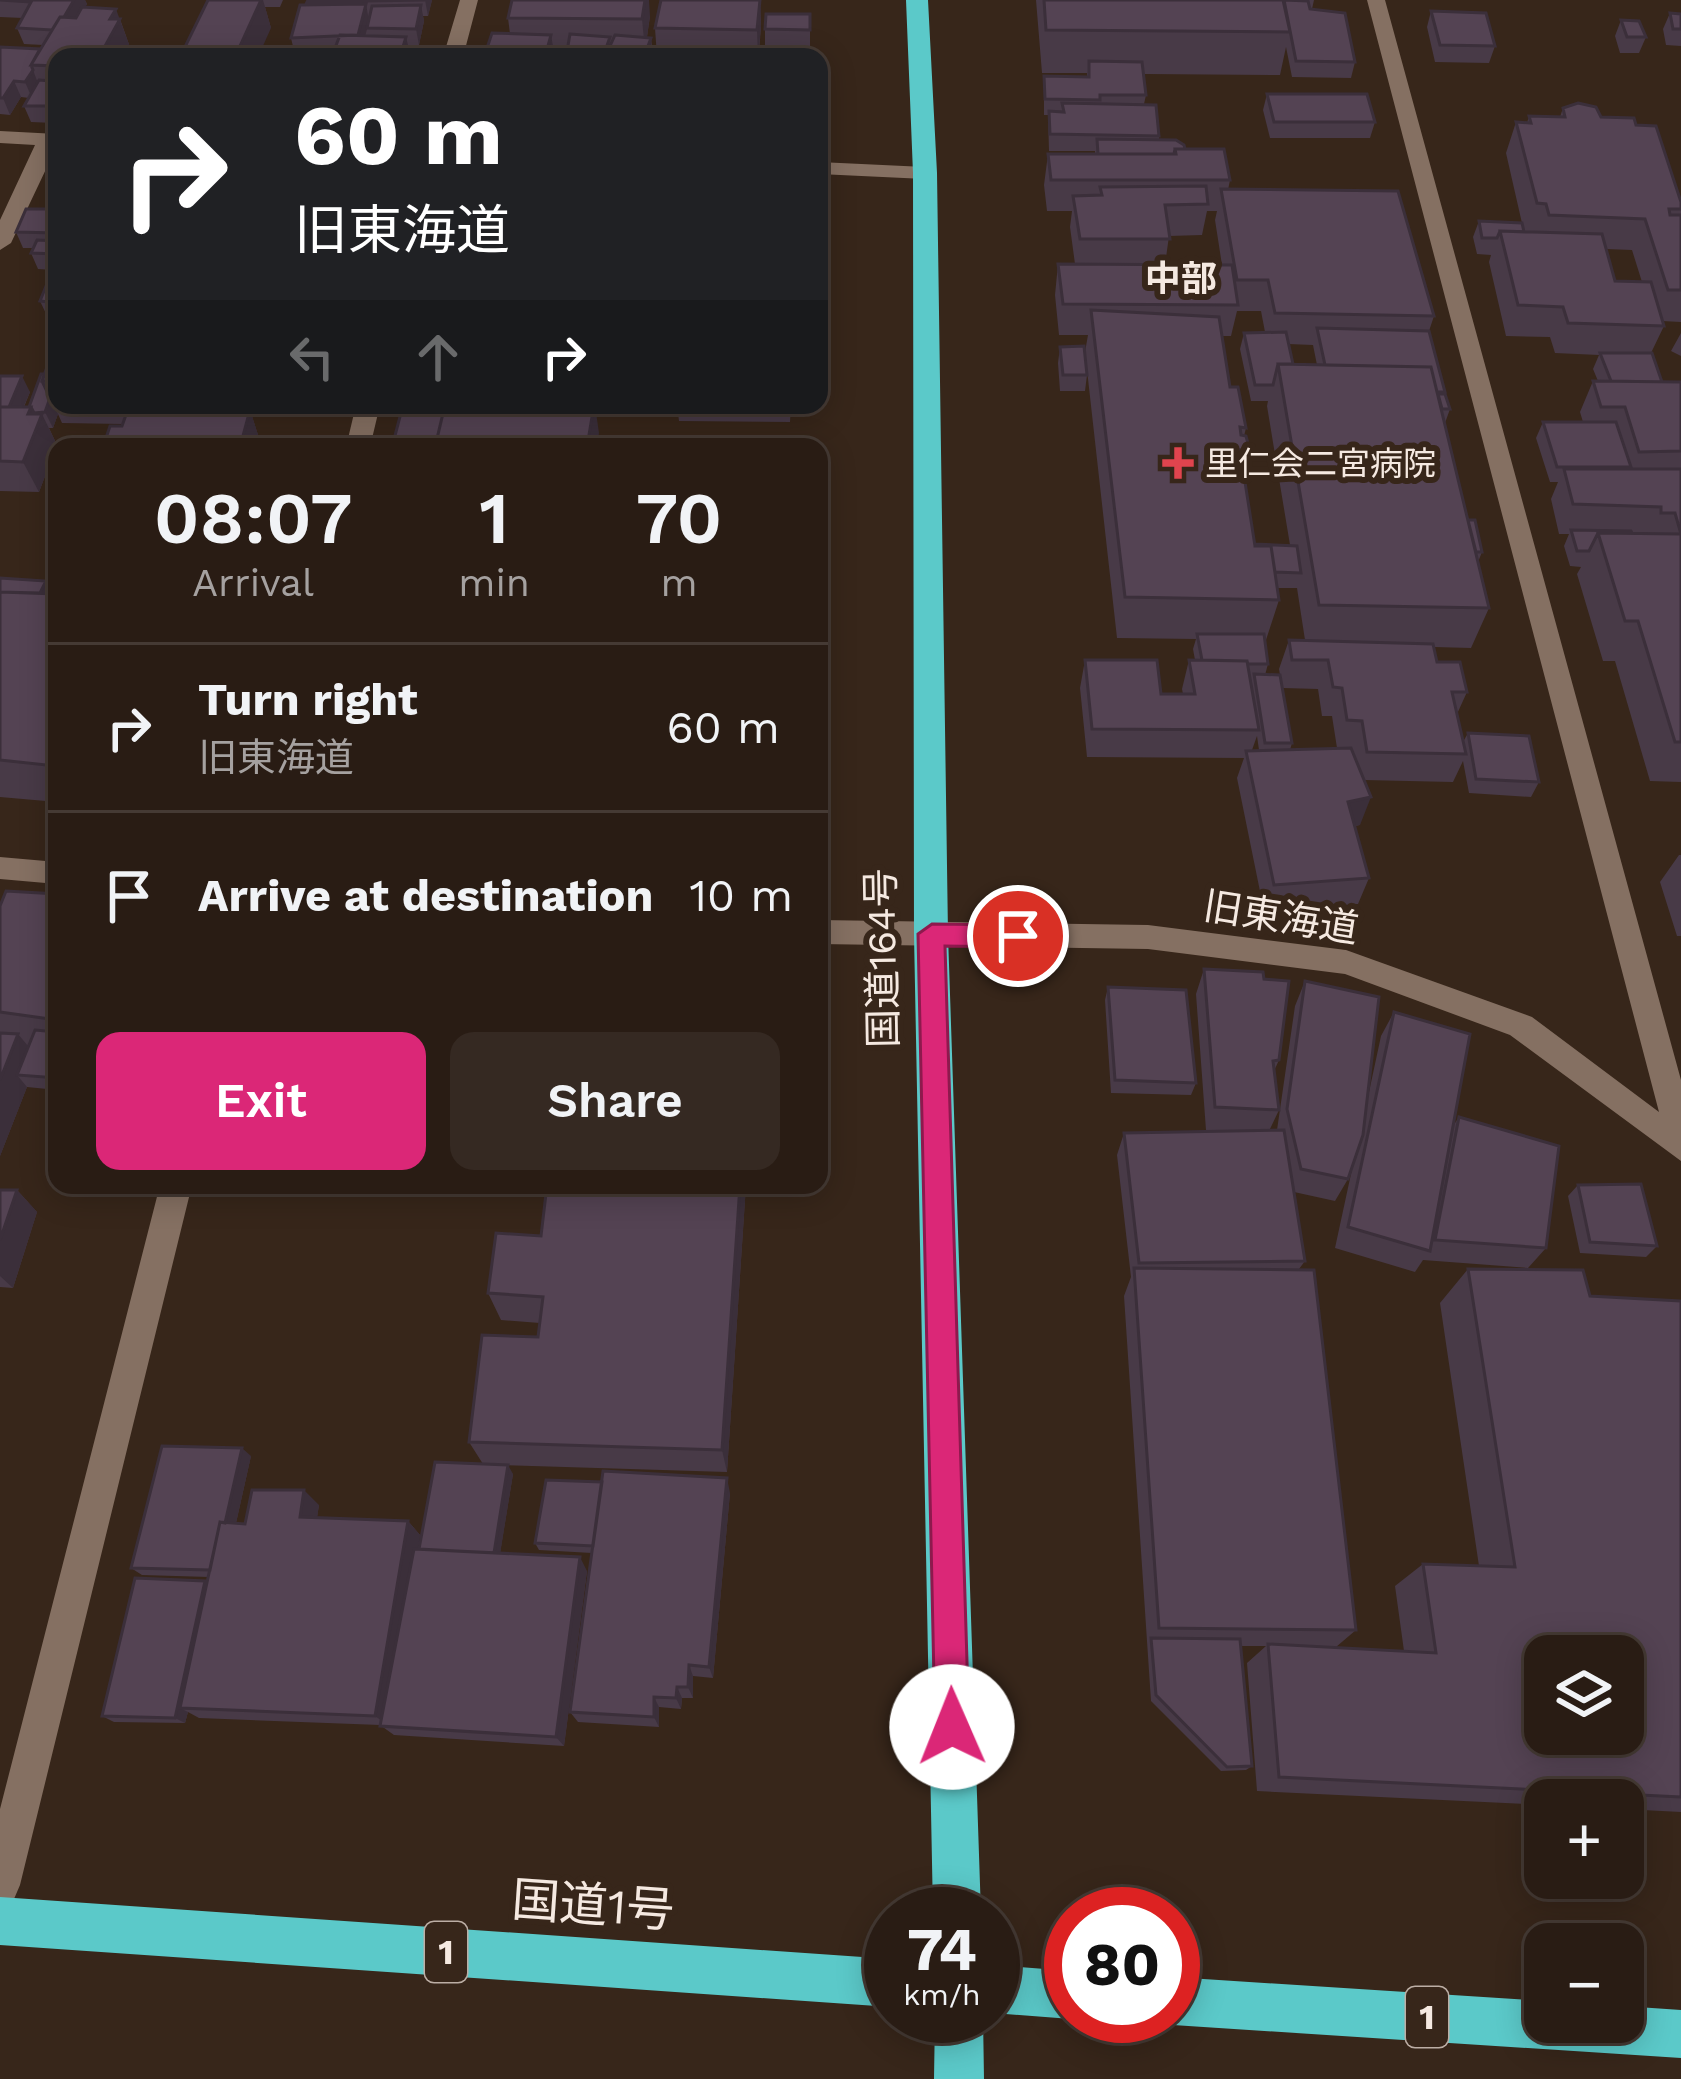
<!DOCTYPE html>
<html lang="en">
<head>
<meta charset="utf-8">
<style>
	:root { --surface:#291c14; --page:#352922; --text:#f1f3f6; --muted:#a5a1a0; --line:#453a34; --accent:#db2777 }
	body { margin:0; font-family:"Work Sans","Noto Sans JP",sans-serif; background:var(--page); color:var(--text); height:100vh; display:flex; flex-direction:column; font-size:45px; white-space:nowrap }
	* { box-sizing:border-box; margin:0 }
	p { font-size:39px; color:var(--muted) }
	.icon { flex:none; width:66px; height:66px; fill:none; stroke:currentColor; stroke-width:2; stroke-linecap:round; stroke-linejoin:round }
	.map { position:relative; flex:1; overflow:hidden }
	.drawer { position:absolute; left:48px; top:438px; width:780px; height:756px; display:flex; flex-direction:column; background:var(--surface); border-radius:24px; box-shadow:0 6px 30px #0003,0 0 0 3px var(--line) }
	.drawer>* { flex:none }
	.banner { position:absolute; left:48px; top:48px; width:780px; height:366px; border-radius:24px; box-shadow:0 6px 30px #0003,0 0 0 3px var(--line); background:#202124; color:#fff; overflow:hidden }
	.buttons { position:absolute; left:1524px; top:1635px; display:grid; gap:24px }
	.buttons a { display:grid; place-items:center; width:120px; height:120px; border-radius:24px; background:var(--surface); box-shadow:0 6px 30px #0003,0 0 0 3px var(--line); font-size:60px }
	.speed { position:absolute; left:864px; top:1887px; display:flex; gap:24px; font-size:60px; font-weight:700; text-align:center }
	.speed>* { display:grid; place-content:center; width:156px; height:156px; border-radius:50%; background:var(--surface); box-shadow:0 6px 30px #0003,0 0 0 3px var(--line); line-height:1 }
	.speed small { font-size:30px; font-weight:400 }
	.speed .limit { border:18px solid #d22; background:#fff; color:#111 }
	.pin { position:absolute; display:grid; place-items:center; width:102px; height:102px; color:#fff; margin:-51px; border:6px solid #fff; border-radius:50%; box-shadow:0 3px 12px #0007 }
	.me { position:absolute; width:132px; margin:-66px; rotate:359deg; stroke-linejoin:round; filter:drop-shadow(0 0 9px #0008) }
	.turn { display:flex; align-items:center; gap:42px; height:252px; padding:0 48px; font-size:54px }
	.turn .icon { width:156px; height:156px; stroke-width:2.5 }
	.turn b { display:block; font-size:84px; line-height:102px }
	.lanes { display:flex; align-items:center; height:114px; padding:0 48px; background:#0003; justify-content:center; gap:60px; direction:ltr }
	.lanes .off { opacity:.35 }
	.eta { display:flex; justify-content:space-evenly; align-items:center; height:204px; text-align:center }
	.eta b { font-size:72px; font-weight:600; line-height:84px }
	.button { display:flex; gap:24px; margin-top:auto; padding:24px 48px }
	.button a { flex:1; height:138px; border-radius:24px; background:var(--accent); color:#fff; font-size:48px; font-weight:600; line-height:138px; text-align:center }
	.button a+a { background:var(--page); color:var(--text) }
	ul { padding:0; list-style:none }
	li { display:flex; align-items:center; gap:36px; height:168px; padding:0 48px; border-top:3px solid var(--line) }
	li div { flex:1 }
	li b { display:block; font-size:45px }
	li em { font-style:normal }
	.map>svg:first-child { display:block }
</style>
</head>
<body>
<div class="map">
<svg width="1681" height="2079" viewBox="0 0 1681 2079">
	<rect width="100%" height="100%" fill="#37261a"/>
	<g fill="none" stroke-linecap="round" stroke-linejoin="round">
		<!-- street -->
		<path fill="#857062" fill-rule="evenodd" d="M460,0H478L463,57H443Z
			M1367,0H1385L1681,1080V1161L1510,1035L1345,974L1148,949L819,944V920L1148,925L1346,950L1532,1017L1659,1112Z
			M0,131L57,134V146L11,243L0,250V220L35,145L0,143Z
			M819,162L925,167L935,173L925,179L819,174Z
			M356,405H380L370,447H346Z
			M0,857L57,862V884L0,879Z
			M160,1185H192L20,1885L14,1899L0,1905V1809Z"/>
		<!-- highway -->
		<path fill="#5bc9c9" fill-rule="evenodd" d="M906,0H928L937,173L948,935L981,1914H933L914,935L913,173Z
			M0,1897L891,1959V2007L0,1945Z
			M993,1965L1071,1971V2016H1079L1071,2019L993,2013Z
			M1173,1977L1545,2001V2022H1623V2006L1681,2010V2058L1173,2025L1155,2016H1173Z
			M935,2016H983L984,2079H934Z"/>
	</g>
	<!-- wall -->
	<path fill="#483a47" fill-rule="evenodd" d="M0,0H85L87,4L85,7L120,19L131,50L57,57V117L54,123L31,122L24,106L29,98L21,97L10,115L0,114V47L40,49L43,45L24,44L17,28L23,18L0,17Z
		M208,0H283L280,7H265L271,28Z
		M308,0H432L428,16H423L424,21L419,45H408L411,57H332L333,54L295,55L291,38L308,5Z
		M760,0L761,26L759,53L808,57H657L655,28Z
		M1036,0H1314L1312,9L1355,62L1351,78L1292,77L1286,47L1280,75L1144,74L1146,95L1144,104L1159,136V140L1185,149L1230,180L1228,190L1434,316L1429,331L1445,392L1444,394L1450,409L1445,423L1468,520L1482,552L1478,562L1489,608L1471,648L1434,647L1437,662L1467,692L1457,714L1463,742L1468,733L1539,782L1531,797L1469,793L1463,761L1453,782L1364,780L1360,825L1355,826L1369,878L1358,904L1264,911L1237,778L1244,758L1087,757L1080,688L1085,660L1161,694H1183L1182,689L1189,660H1195L1193,649L1196,639L1117,638L1085,352L1088,335H1059L1055,295L1058,264H1075L1070,227L1072,211H1047L1044,185L1048,154H1095V151H1049L1048,115H1044V76L1087,77V73H1042ZM1207,211H1217L1215,220L1222,265H1165L1169,236L1202,235ZM1237,311H1261L1265,332L1244,333L1240,349L1251,401H1268L1267,406L1290,545L1255,544L1244,474L1250,451L1244,436L1246,428L1230,387L1222,336H1231ZM1288,344L1313,345L1317,365L1293,364ZM1277,588H1297L1305,640H1289L1279,669L1280,675H1265L1268,664L1264,640H1266L1279,600ZM1283,688L1318,689L1322,716H1332L1337,748L1290,750L1292,743ZM1257,736L1259,750H1252Z
		M1431,11L1495,46L1489,63L1435,62L1427,27Z
		M1670,13L1681,14V46L1666,45L1663,29Z
		M810,14V46H765V29Z
		M650,16L647,37L651,38L653,54L553,49L552,57H484L510,34L508,18Z
		M1621,20L1646,37L1639,53H1620L1615,36Z
		M1267,94L1375,122L1370,138H1270L1263,110Z
		M1563,108L1636,125L1681,202V322L1662,321L1664,326L1651,353L1662,382H1681V782L1650,781L1615,661H1603L1577,574L1581,567L1570,566L1564,546L1569,534H1559L1551,499L1558,482H1550L1536,438L1543,422H1583L1580,412L1593,381H1598L1593,369L1599,355L1555,353L1550,337L1506,336L1489,262L1491,255L1477,254L1473,237L1479,221L1524,232L1506,153L1516,122L1527,123L1529,116L1560,117ZM1606,249L1632,250L1642,282L1615,281Z
		M57,198V337L40,301L53,270L38,269L31,253L33,248H23L16,232L46,209Z
		M1681,333V356L1671,351Z
		M57,347V405H235L234,410H250L260,441L259,447H103L123,424L62,423L58,414L53,428H49L57,445L39,492L0,491V376L30,392L24,407H29Z
		M1060,347L1087,375L1085,391H1060L1058,363Z
		M677,405H791L790,422L679,421Z
		M0,578L57,594V802L0,797Z
		M1679,855H1681V936H1677L1660,882Z
		M57,894V1090L27,1087L0,1156V906Z
		M1204,969L1279,1060L1274,1071L1279,1110L1269,1131L1277,1130L1295,1006L1305,981L1366,1106L1381,1036L1394,1012L1453,1126L1459,1117L1546,1248L1528,1268L1423,1260L1415,1272L1335,1248L1354,1160L1348,1179L1335,1201L1294,1192L1305,1261L1299,1269L1356,1630L1336,1647L1404,1651L1395,1586L1423,1564L1479,1566L1440,1303L1468,1269L1590,1296L1681,1301V1812L1623,1809V1800H1545V1805L1257,1791L1247,1663L1266,1646H1240L1252,1766L1246,1770L1221,1771L1151,1701L1124,1296L1131,1277L1117,1155L1124,1133L1233,1131L1206,1130L1196,994Z
		M1108,987L1196,1083L1191,1095L1111,1093L1105,1000Z
		M547,1185H746L727,1472L497,1465L513,1474L500,1553L587,1571L564,1746L394,1735L380,1725L199,1718L188,1712L185,1723L114,1722L102,1716L207,1582L209,1577L142,1575L131,1568L251,1456L236,1523L245,1524L319,1505L317,1517L408,1521L420,1535L418,1549L483,1464L469,1442L538,1337L540,1323L501,1320L488,1293L541,1236Z
		M1578,1185L1657,1246L1646,1257L1580,1253L1568,1196Z
		M0,1190H17L37,1212L13,1288L0,1287Z
		M730,1493L713,1678L693,1676V1698H682L681,1709L659,1707V1727L578,1722L570,1712L592,1553L539,1550L535,1543Z"/>
	<!-- shaded-wall -->
	<path fill="#3b2f3a" d="M74,0H85L87,4L64,46L57,30Z
		M261,0H263L271,28L258,57H235Z
		M425,0H432L428,16Z
		M645,0H649L650,16L645,50L642,19Z
		M760,0L761,26L758,57L757,30Z
		M366,4L369,21L361,53L357,37Z
		M421,5L424,21L419,45L416,29Z
		M116,9L131,50L127,57H99L110,19Z
		M551,35L554,52L552,57H545Z
		M406,37L411,57H400Z
		M651,38L652,57H644Z
		M33,70L39,86L32,98L25,82Z
		M14,81L21,97L10,115L3,98Z
		M55,93L57,117L54,123L47,106Z
		M22,376L30,392L13,431L5,415Z
		M50,398L58,414L53,428L45,412Z
		M220,405H235L228,427Z
		M595,405L599,433L597,447H587Z
		M31,407L39,422L42,414L57,445L39,492L23,462L28,414Z
		M250,410L260,441L259,447H240Z
		M46,581L54,596L37,600Z
		M57,740V782L46,765Z
		M1371,797L1360,825L1337,829L1348,802Z
		M18,1034L38,1058L17,1075L27,1087L0,1156V1080Z
		M740,1185H746L727,1472L722,1450Z
		M17,1190L37,1212L13,1288L0,1276V1240Z
		M242,1448L251,1456L224,1577L215,1570Z
		M508,1465L513,1474L498,1567L493,1560Z
		M727,1478L730,1493L713,1678L709,1667Z
		M304,1490L319,1505L315,1532L300,1517Z
		M408,1521L420,1535L389,1726L375,1716Z
		M580,1557L587,1571L564,1746L556,1737Z
		M205,1581L214,1588L180,1708L188,1712L185,1723L175,1718Z
		M689,1665L693,1676V1698L688,1687Z
		M677,1687L682,1698L681,1709L676,1698Z
		M654,1697L659,1707V1727L654,1717Z"/>
	<!-- building -->
	<path fill="#544353" stroke="#3b2f3a" stroke-width="3" fill-rule="evenodd" d="M0,0H74L64,17H60L52,30L17,28L31,2Z
		M208,0H261L235,57H180Z
		M308,0H425L307,2Z
		M512,0H645L642,19L508,18Z
		M661,0H760L757,30L655,28Z
		M1044,0H1283L1290,32L1046,30Z
		M1284,0L1308,1L1310,9L1345,13L1355,62L1296,61Z
		M366,4L358,35L291,38L300,5Z
		M421,5L416,29L367,28L372,6Z
		M82,7L116,9L110,19H120L99,57H57V78H49L56,66L31,65L60,17L76,18Z
		M1431,11L1486,13L1495,46L1440,45Z
		M1670,13L1681,14V29H1673Z
		M766,14H810V30L765,29Z
		M1621,20L1639,21L1646,37H1627Z
		M492,33L551,35L545,57H484Z
		M570,34L610,37L603,57H566Z
		M340,35L406,37L400,57L332,56Z
		M615,35L651,38L644,57H605Z
		M0,47L40,49L31,65L33,70L25,82L14,81L3,98H0Z
		M721,53H808V57H721Z
		M658,55L707,57H658Z
		M1089,61L1142,62L1146,95H1100V100L1045,99L1044,76L1089,77Z
		M39,80L51,81L55,93L47,106H24Z
		M1267,94H1367L1375,122H1274Z
		M1062,103L1156,105L1159,136L1050,134L1049,111L1064,112Z
		M1578,103L1596,107L1601,117L1634,118L1636,125L1656,126L1681,202V209H1669L1670,215H1681V290H1668L1645,219L1549,215L1546,204L1537,203L1516,122L1531,123L1529,116L1565,117L1563,108Z
		M1097,139L1176,140L1184,145L1185,149H1175L1174,154H1098Z
		M1175,149H1224L1230,180H1051L1048,154H1176Z
		M1206,186L1208,204L1165,205L1170,239H1080L1073,196L1102,195L1100,187Z
		M1221,189L1398,191L1434,316L1275,313L1268,280H1237Z
		M50,198H57V233L16,232L26,209H46Z
		M1479,221L1522,223L1524,232L1500,231L1497,238H1482Z
		M1500,231L1602,234L1615,281L1651,282L1664,326L1568,323L1563,307L1518,305Z
		M37,240L57,241V254L31,253Z
		M57,259V303L40,301Z
		M1058,264L1232,265L1238,305L1063,304Z
		M1091,310L1219,317L1230,387H1238L1246,428L1240,427L1241,435L1246,436L1250,451L1240,450L1255,546H1271L1279,600L1125,597Z
		M1317,328L1429,331L1445,392H1437L1431,367L1325,365Z
		M1286,332L1293,364H1278L1273,385H1255L1244,333Z
		M1084,346L1087,375H1063L1060,347Z
		M54,347H57V381H42Z
		M1600,353H1652L1662,382L1611,381Z
		M1278,364L1431,367L1489,608L1319,605Z
		M41,374H45L42,381L50,398L45,412L34,413L31,407H29Z
		M0,376H22L9,407H0Z
		M1593,381L1681,382V451L1639,452L1625,407H1601Z
		M1438,394H1445L1450,409H1442Z
		M403,405H445L435,447H392Z
		M445,405H594L587,447H435Z
		M0,407H31L28,414H42L23,462L0,461Z
		M128,409L250,410L240,447H103L110,426H122Z
		M1543,422H1616L1631,467H1557Z
		M1564,469H1681V534L1675,513H1661V507L1573,504Z
		M1468,520H1475L1482,552H1476Z
		M1571,530L1631,531L1632,533H1598L1589,551H1577Z
		M1598,533L1681,534V742H1675L1638,621H1625Z
		M1255,544L1297,546L1301,573L1275,572L1271,546H1255Z
		M0,578L46,581L40,593L0,592Z
		M0,592L57,594V740L46,765L0,760Z
		M1197,634H1264L1268,664H1248L1247,661L1202,660Z
		M1289,640L1433,644L1437,662H1460L1467,692H1452L1466,754L1367,752L1362,721L1347,720L1342,688L1333,687L1328,660H1292Z
		M1085,660H1157L1161,694H1195L1189,660L1247,661L1259,730L1092,729Z
		M1254,674L1280,675L1292,743H1265Z
		M1468,733L1529,736L1539,782L1476,779Z
		M1351,748L1371,797L1348,802L1369,878L1274,885L1246,751Z
		M6,891L57,894V1020L0,1012V906Z
		M1204,969L1263,972L1264,979L1289,981L1279,1060L1273,1061L1279,1110L1215,1107Z
		M1305,981L1379,997L1363,1135L1348,1179L1301,1169L1287,1109Z
		M1108,987L1186,990L1196,1083L1115,1080Z
		M1394,1012L1470,1034L1430,1251L1348,1227Z
		M35,1030L57,1032V1078L17,1075Z
		M0,1033L18,1034L0,1080Z
		M1459,1117L1559,1146L1546,1248L1435,1240Z
		M1284,1130L1305,1261L1139,1263L1124,1133Z
		M1641,1184L1657,1246L1590,1242L1578,1185Z
		M547,1185H740L722,1450L469,1442L482,1335L538,1337L543,1297L488,1293L496,1233L541,1236Z
		M0,1190H17L0,1240Z
		M1134,1268L1314,1270L1356,1630L1159,1628Z
		M1468,1269L1583,1270L1590,1296L1681,1301V1797L1279,1777L1268,1644L1436,1653L1423,1564L1515,1567ZM1545,1656H1623V1734H1545Z
		M162,1446L242,1448L225,1523L220,1522L210,1570L131,1568Z
		M435,1462L508,1465L494,1553L419,1549Z
		M603,1471L727,1478L709,1667L689,1665L688,1687H677L676,1698L654,1697V1717L570,1712Z
		M546,1480L602,1482L593,1546L535,1543Z
		M252,1490H304L300,1517L408,1521L375,1716L180,1708L220,1522L245,1524Z
		M414,1549L580,1557L556,1737L380,1726Z
		M135,1578L205,1581L175,1718L102,1716Z
		M1151,1638L1240,1639L1252,1766L1227,1767L1156,1695Z"/>
	<!-- route -->
	<path fill="#db2777" stroke="#8e194d" stroke-width="3" d="M932,924L1018,925L1031,936L1018,947L945,946L969,1727L964,1739L952,1744L940,1739L935,1727L918,934Z"/>
	<!-- markers -->
	<path fill="#e0444e" stroke="#37261a" stroke-width="4.5" d="M1172 445h12v12h12v12h-12v12h-12v-12h-12v-12h12z"/>
	<g text-anchor="middle" dominant-baseline="central" stroke-width="12" stroke-linejoin="round" paint-order="stroke">
		<!-- far-poi labels -->
		<g font-size="33" fill="#f5e9e1" stroke="#37261a" text-anchor="start">
			<text x="1205" y="463">里仁会二宮病院</text>
		</g>
		<!-- far-neighbourhood labels -->
		<g font-size="36" font-weight="bold" fill="#f5e9e1" stroke="#37261a">
			<text x="1181" y="279">中部</text>
		</g>
		<!-- shield labels -->
		<g fill="#37261a" stroke="#bcaea5" stroke-width="3">
			<rect x="425" y="1922" width="42" height="60" rx="9"/>
			<rect x="1406" y="1987" width="42" height="60" rx="9"/>
		</g>
		<g font-size="36" font-weight="bold" fill="#f5e9e1">
			<text x="446" y="1952">1</text>
			<text x="1427" y="2017">1</text>
		</g>
		<!-- street labels -->
		<g font-size="39" fill="#f5e9e1" stroke="#37261a">
			<text transform="translate(1281 917) rotate(9)">旧東海道</text>
			<text transform="translate(882 958) rotate(-91)">国道164号</text>
		</g>
		<!-- near-street labels -->
		<g font-size="48" fill="#f5e9e1" stroke="#37261a">
			<text transform="translate(593 1905) rotate(4)">国道1号</text>
		</g>
	</g>
</svg>
<div class="buttons">
<a><svg class="icon" aria-label="layers" viewBox="0 0 24 24"><path d="M12 4l9 5-9 5-9-5zM3 14l9 5 9-5"/></svg></a>
<a>+</a>
<a>−</a>
</div>
<div class="speed"><div>74<small>km/h</small></div><div class="limit">80</div></div>
<div class="pin" style="left:1018px;top:936px;background:#d93025"><svg class="icon" aria-label="arrive" viewBox="0 0 24 24"><path d="M6 21V4h12l-3 4 3 4H6"/></svg></div>
<svg class="me" style="left:952px;top:1727px" viewBox="-20 -20 40 40"><circle r="19" fill="#fff"/><path d="M0-13L10 11 0 6-10 11z" fill="#db2777"/></svg>
<div class="banner">
<div class="turn"><svg class="icon" aria-label="right" viewBox="0 0 24 24"><path d="M7 20v-9h11M14 6l5 5-5 5"/></svg><div><b>60 m</b>旧東海道</div></div>
<div class="lanes"><svg class="icon off" aria-label="left" viewBox="0 0 24 24"><path d="M17 20v-9H6M10 6l-5 5 5 5"/></svg><svg class="icon off" aria-label="ahead" viewBox="0 0 24 24"><path d="M12 20V5M6 11l6-6 6 6"/></svg><svg class="icon" aria-label="right" viewBox="0 0 24 24"><path d="M7 20v-9h11M14 6l5 5-5 5"/></svg></div>
</div>
<section class="drawer">
<div class="eta">
<div><b>08:07</b><p>Arrival</p></div>
<div><b>1</b><p>min</p></div>
<div><b>70</b><p>m</p></div>
</div>
<ul>
<li><svg class="icon" aria-label="right" viewBox="0 0 24 24"><path d="M7 20v-9h11M14 6l5 5-5 5"/></svg><div><b>Turn right</b><p>旧東海道</p></div><em>60 m</em></li>
<li><svg class="icon" aria-label="arrive" viewBox="0 0 24 24"><path d="M6 21V4h12l-3 4 3 4H6"/></svg><div><b>Arrive at destination</b></div><em>10 m</em></li>
</ul>
<div class="button"><a>Exit</a><a>Share</a></div>
</section>
</div>
</body>
</html>
